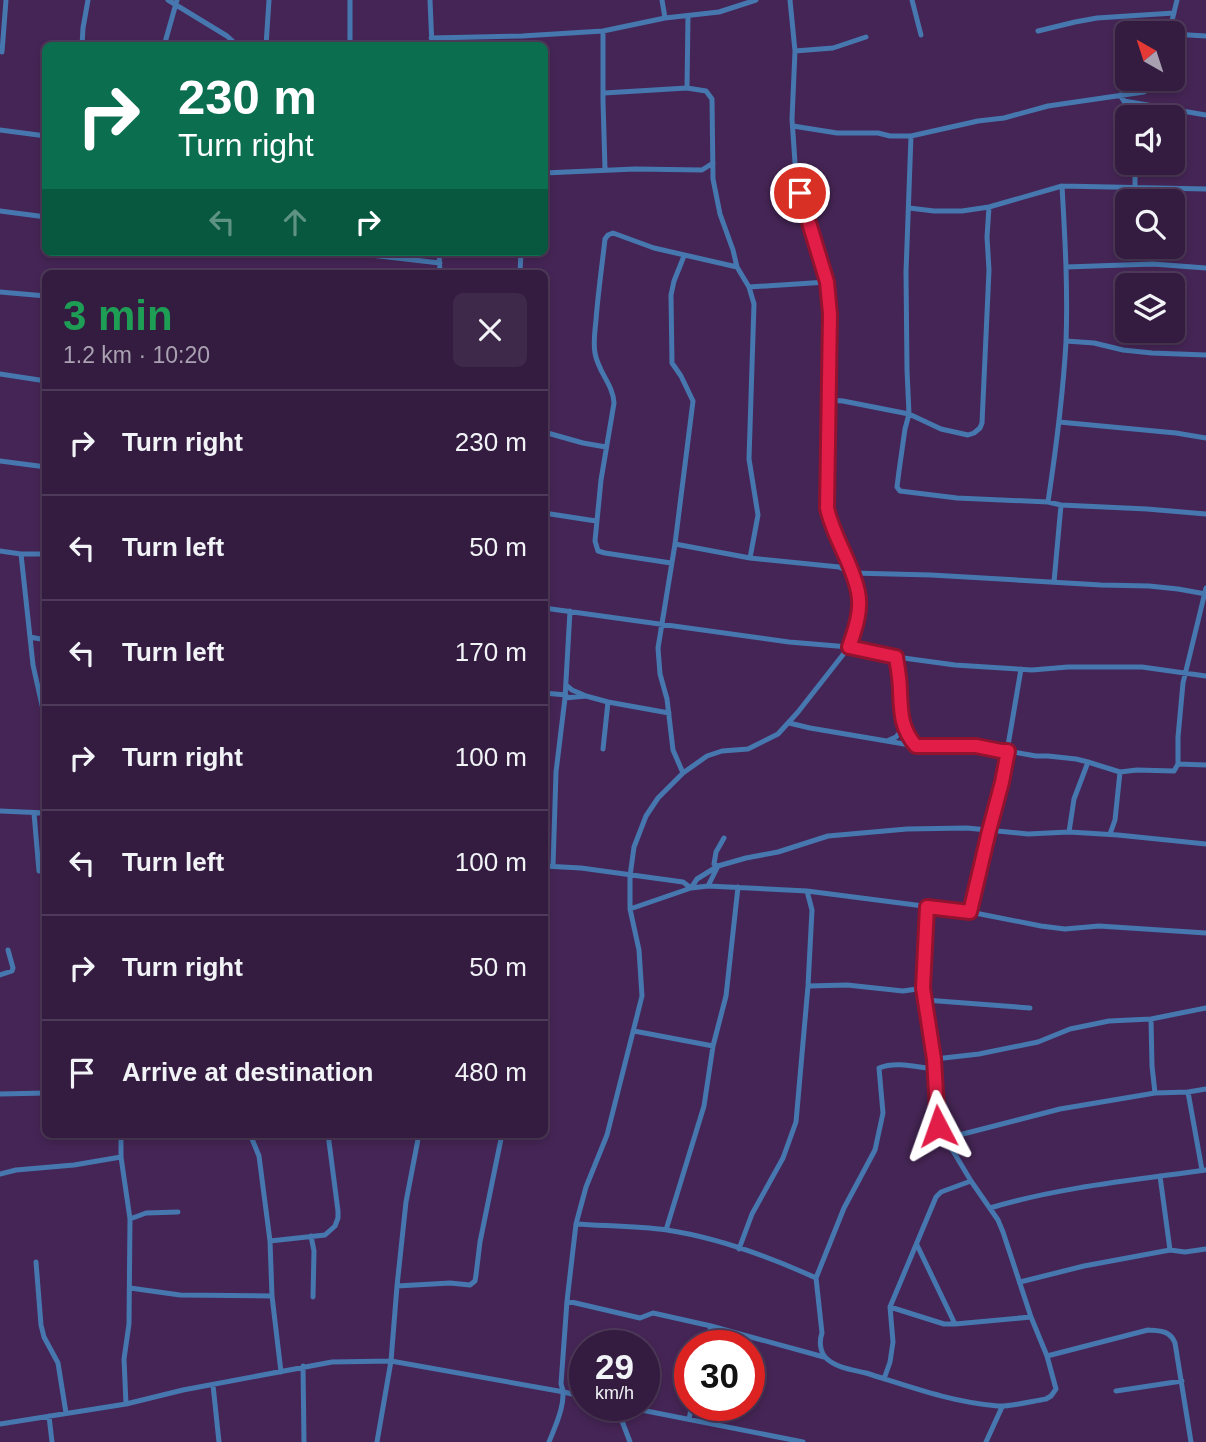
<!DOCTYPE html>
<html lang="en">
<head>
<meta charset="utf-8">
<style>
	:root { --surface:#341c40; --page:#3f294b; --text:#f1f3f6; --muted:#a9a1b1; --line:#4e3a59 }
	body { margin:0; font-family:Helvetica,sans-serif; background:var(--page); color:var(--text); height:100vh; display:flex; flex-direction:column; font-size:26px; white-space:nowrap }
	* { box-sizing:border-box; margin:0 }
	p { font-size:23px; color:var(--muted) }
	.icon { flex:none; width:38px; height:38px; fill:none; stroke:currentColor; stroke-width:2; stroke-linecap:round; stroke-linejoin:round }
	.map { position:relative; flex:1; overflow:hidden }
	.details { position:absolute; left:42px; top:270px; width:506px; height:868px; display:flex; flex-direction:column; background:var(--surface); border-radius:10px; box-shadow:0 4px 10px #0003,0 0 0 2px var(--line) }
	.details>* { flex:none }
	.guide { position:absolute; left:42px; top:42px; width:506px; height:214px; border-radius:10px; box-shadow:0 4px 10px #0003,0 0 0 2px var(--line); background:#0b6e4f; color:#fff; overflow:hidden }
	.needle { width:46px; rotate:321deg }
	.tools { position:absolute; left:1115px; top:21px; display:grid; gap:14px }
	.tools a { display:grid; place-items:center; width:70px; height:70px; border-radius:10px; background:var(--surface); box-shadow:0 4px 10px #0003,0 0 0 2px var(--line); font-size:35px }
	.speed { position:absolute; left:569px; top:1330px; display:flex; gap:14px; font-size:35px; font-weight:700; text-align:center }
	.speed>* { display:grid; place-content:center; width:91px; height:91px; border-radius:50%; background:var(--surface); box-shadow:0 4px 10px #0003,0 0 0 2px var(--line); line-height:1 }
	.speed small { font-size:18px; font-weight:400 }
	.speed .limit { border:10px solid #d22; background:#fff; color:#111 }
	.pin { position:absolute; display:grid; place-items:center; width:60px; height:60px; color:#fff; margin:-30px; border:4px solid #fff; border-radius:50%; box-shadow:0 2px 7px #0007 }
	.me { position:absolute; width:77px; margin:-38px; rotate:356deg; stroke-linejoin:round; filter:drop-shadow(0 0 5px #0008) }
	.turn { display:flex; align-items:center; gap:24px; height:147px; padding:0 21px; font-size:32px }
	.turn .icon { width:91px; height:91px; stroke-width:2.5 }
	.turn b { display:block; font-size:49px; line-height:60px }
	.lanes { display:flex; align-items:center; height:66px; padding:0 21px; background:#0003; justify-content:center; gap:35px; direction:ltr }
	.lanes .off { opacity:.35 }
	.round { display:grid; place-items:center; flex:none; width:74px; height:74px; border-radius:10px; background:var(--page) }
	.summary { display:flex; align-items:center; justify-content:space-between; height:119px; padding:0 21px }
	h1 { font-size:42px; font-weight:700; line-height:52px; color:#1e9e55 }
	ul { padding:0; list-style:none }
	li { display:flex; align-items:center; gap:21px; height:105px; padding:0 21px; border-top:2px solid var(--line) }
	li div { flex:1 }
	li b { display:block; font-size:26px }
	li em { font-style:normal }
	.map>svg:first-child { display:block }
</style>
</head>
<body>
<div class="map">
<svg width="1206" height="1442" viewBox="0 0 1206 1442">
	<rect width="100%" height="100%" fill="#452555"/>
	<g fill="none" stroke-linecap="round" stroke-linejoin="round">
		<!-- street -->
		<path stroke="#4677af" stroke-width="5" d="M168,0L227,36L238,46
			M430,0L432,46
			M662,0L665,18
			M912,0L921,35
			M603,31V101L605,169
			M1038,31L1075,22L1097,18L1174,13
			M1169,33L1177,0
			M1172,34L1206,36
			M431,38L522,36L603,31L665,18L719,12L756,0
			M82,46L83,28L88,0
			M164,46L177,0
			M266,46L269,0
			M350,46V0
			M795,51L833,48L866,37
			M2,52L6,0
			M687,88L688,16
			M604,93L687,88L706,91L712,99L713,179L720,214L733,250L737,267L749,287L754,304L749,459L758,515L750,558
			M1120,95L1124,101L1206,115
			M1124,101L1127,119
			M793,126L837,133H878L890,136H911L978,121L1004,118L1048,106L1144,92L1153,86L1156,79
			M0,130L46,136
			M911,136L906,272L907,370L909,414L905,429L899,471L897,487L900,491L957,498L1048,502L1061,505L1147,509L1206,514
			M544,173L635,169L702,170L713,163
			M1135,189V163
			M909,208L934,211H962L989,207L1062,186L1206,189
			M0,211L46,217
			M344,252L440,263
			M439,252L440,273
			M1066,267L1153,264L1206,268
			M520,273L521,252
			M749,287L827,282
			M0,292L46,296
			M1066,341L1094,343L1123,350L1152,353L1206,355
			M0,374L46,381
			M829,400L843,401L909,414L941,429L968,435L974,433L980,428L982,423L989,270L987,237L989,207
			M1059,422L1176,433L1206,438
			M544,432L583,443L606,447
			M0,461L46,467
			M1048,502C1056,449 1063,395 1066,342C1068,290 1065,238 1062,186
			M544,513L596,521
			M675,544L750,558L839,567L852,573L931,575L1101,585L1149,586L1178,589L1206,594
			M0,551L21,554H46
			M21,554L33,665L46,723
			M671,563L605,553L598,551L595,541L601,480L614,403C613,384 598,372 595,353C593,342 595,331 596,320C598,293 602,266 605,239L608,235L613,233L654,248L737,267
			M1054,582L1061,505
			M544,608L789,642L849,647L896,657L955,665L1032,670L1068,667H1142L1206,676
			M30,637L46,640
			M896,657C898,669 900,680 900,692C901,713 901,729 916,746H976L1001,751H1008L1036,756H1048L1076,759L1088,762L1074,799L1069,832
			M566,685L572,690L584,695
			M544,693L566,695
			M565,698L586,696L608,702L669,713
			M789,723L810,728L916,746
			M889,740L896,737L904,727
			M603,749L608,702
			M1088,762L1120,772L1137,770L1174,771L1178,764L1206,765
			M1178,764V737L1183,683L1206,588
			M683,773L673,750L667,699L660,674L658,648L675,544L693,401L681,376L672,363L671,295L674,281L684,256
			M0,811L46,813
			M34,813L39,871
			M1110,834L1115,820L1120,772
			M544,866L581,868L683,882L691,888L708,886L807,891L970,912L1041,926L1065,929L1099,926L1206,933
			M553,866L556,772L565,698L570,611
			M708,886L718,866L714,864L716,852L724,838
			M630,909L691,888L697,879L718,866L746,858L778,852L828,836L907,829L967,828L1028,834L1069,832L1118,835L1206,844
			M970,912L989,831L1002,781L1021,669
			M0,975L12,971L13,968L8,950
			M808,986L847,985L903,991L924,988
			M925,1000L1030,1008
			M1151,1019L1152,1066L1155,1093
			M634,1031L713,1046
			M935,1059L979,1054L1038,1042L1070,1029L1109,1021L1151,1019L1206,1008
			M1188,1092L1202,1170
			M0,1094L46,1093
			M121,1134V1157L130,1219L129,1324L124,1359L126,1404
			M250,1134L259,1156L270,1241L272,1296L281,1372
			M943,1136L959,1135L1060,1109L1155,1093L1188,1092L1206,1089
			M0,1174L16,1170L74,1165L121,1157
			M1160,1176L1170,1250
			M990,1208C1060,1187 1134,1180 1206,1170
			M130,1219L146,1213L178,1212
			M576,1224C606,1226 637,1226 667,1230C719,1238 770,1257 816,1278L844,1208L875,1150L883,1113L879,1068C896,1061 916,1067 934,1069
			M666,1230L704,1106L713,1046L726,996L738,887
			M311,1236L314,1251L313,1297
			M270,1241L325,1235L335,1226L338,1218V1211L328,1134
			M917,1245L955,1324
			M739,1249L752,1214L783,1158L796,1122L808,986L812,910L807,891
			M36,1262L41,1325L44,1337L58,1363L66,1413
			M816,1278L822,1333C819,1341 820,1352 826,1358C836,1368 854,1370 866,1373C911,1387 951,1402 998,1406C1009,1407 1033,1401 1046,1399L1051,1396L1056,1389L1047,1356L1031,1317L1003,1232L998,1220L971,1181L938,1126L935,1059L924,988L927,907
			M1020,1282L1084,1266L1170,1250L1185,1252L1206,1249
			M397,1286L450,1283L470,1285L475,1281L476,1275L480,1242L502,1134
			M130,1288L180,1295L272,1296
			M567,1301L640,1318L653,1313L711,1326L824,1357
			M890,1307L944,1324H955L1031,1317
			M706,1346L711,1326
			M1047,1356L1148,1330C1160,1331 1170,1330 1175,1343L1191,1442
			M303,1366L304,1442
			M884,1379L890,1362L893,1342L890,1307L936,1197L941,1192L971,1181
			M213,1385L219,1442
			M1116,1391L1182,1381
			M616,1405L803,1442
			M625,1408L622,1421L630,1442
			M49,1416L52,1442
			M689,1419L692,1405
			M0,1424L126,1404L183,1390L332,1362L391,1361L564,1392L584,1397
			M377,1442L391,1361L397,1286L406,1202L419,1134
			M549,1442C555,1427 568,1400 561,1384L567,1301L576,1224L586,1187L607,1135L642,996L639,950L630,909V876L634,847L646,816L658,798L683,773L707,756L722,751L748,749L778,734L798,712L849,647L857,625L859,594L852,573L830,524L827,507L830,314L827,282L796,177L792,119L795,51L790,0
			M986,1442L1002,1407"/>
	</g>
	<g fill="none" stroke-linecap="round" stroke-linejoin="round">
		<defs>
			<path id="route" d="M800,193L827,282L830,314L827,508C833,537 852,562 858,592C862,610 855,630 849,647L896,657C898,669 900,680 900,692C901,713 901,729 916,746H976L1001,751H1008L1002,782L989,831L970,912L927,907L923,988L934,1059L938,1126"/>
		</defs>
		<!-- route casing -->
		<use href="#route" stroke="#92132f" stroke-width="18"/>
		<!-- route -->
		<use href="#route" stroke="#e11d48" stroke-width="12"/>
	</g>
</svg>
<div class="tools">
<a><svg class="needle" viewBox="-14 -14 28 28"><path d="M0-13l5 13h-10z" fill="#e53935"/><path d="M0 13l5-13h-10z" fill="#a9a1b1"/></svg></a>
<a><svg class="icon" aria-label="sound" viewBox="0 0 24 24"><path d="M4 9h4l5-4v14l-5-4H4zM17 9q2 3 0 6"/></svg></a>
<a><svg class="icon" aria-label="search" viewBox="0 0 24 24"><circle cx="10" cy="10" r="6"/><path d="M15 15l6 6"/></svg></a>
<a><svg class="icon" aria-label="layers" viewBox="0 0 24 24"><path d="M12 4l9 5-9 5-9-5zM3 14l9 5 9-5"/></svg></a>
</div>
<div class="speed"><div>29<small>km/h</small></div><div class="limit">30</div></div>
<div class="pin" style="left:800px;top:193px;background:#d93025"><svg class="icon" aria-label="arrive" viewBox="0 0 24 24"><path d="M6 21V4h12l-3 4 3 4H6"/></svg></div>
<svg class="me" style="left:938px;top:1126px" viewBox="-20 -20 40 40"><path d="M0-17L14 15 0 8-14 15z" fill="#e11d48" stroke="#fff" stroke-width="4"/></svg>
<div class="guide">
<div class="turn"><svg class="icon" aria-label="right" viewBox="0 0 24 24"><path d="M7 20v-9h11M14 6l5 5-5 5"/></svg><div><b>230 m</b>Turn right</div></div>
<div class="lanes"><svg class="icon off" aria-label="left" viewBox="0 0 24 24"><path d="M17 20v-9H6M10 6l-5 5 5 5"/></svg><svg class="icon off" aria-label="ahead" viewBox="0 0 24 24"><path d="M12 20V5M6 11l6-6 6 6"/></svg><svg class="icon" aria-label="right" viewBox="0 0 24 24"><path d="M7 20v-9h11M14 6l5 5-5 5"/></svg></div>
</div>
<section class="details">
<div class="summary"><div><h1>3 min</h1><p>1.2 km · 10:20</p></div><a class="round"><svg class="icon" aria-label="close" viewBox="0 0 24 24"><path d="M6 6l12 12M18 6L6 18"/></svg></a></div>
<ul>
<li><svg class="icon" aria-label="right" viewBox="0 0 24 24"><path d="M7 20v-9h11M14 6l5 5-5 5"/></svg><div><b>Turn right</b></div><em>230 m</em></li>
<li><svg class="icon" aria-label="left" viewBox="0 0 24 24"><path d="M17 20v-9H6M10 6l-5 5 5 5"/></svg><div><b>Turn left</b></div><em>50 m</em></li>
<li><svg class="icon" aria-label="left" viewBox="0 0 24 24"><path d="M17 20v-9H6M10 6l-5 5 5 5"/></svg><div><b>Turn left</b></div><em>170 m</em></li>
<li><svg class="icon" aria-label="right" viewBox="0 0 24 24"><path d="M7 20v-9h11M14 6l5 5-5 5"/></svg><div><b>Turn right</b></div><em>100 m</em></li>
<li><svg class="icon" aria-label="left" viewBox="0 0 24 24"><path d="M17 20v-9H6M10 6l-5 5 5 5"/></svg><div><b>Turn left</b></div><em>100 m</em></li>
<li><svg class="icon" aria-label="right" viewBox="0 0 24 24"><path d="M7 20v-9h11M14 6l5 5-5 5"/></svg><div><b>Turn right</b></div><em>50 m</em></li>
<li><svg class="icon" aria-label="arrive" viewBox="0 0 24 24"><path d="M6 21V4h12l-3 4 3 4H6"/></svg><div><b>Arrive at destination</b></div><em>480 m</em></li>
</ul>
</section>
</div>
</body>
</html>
